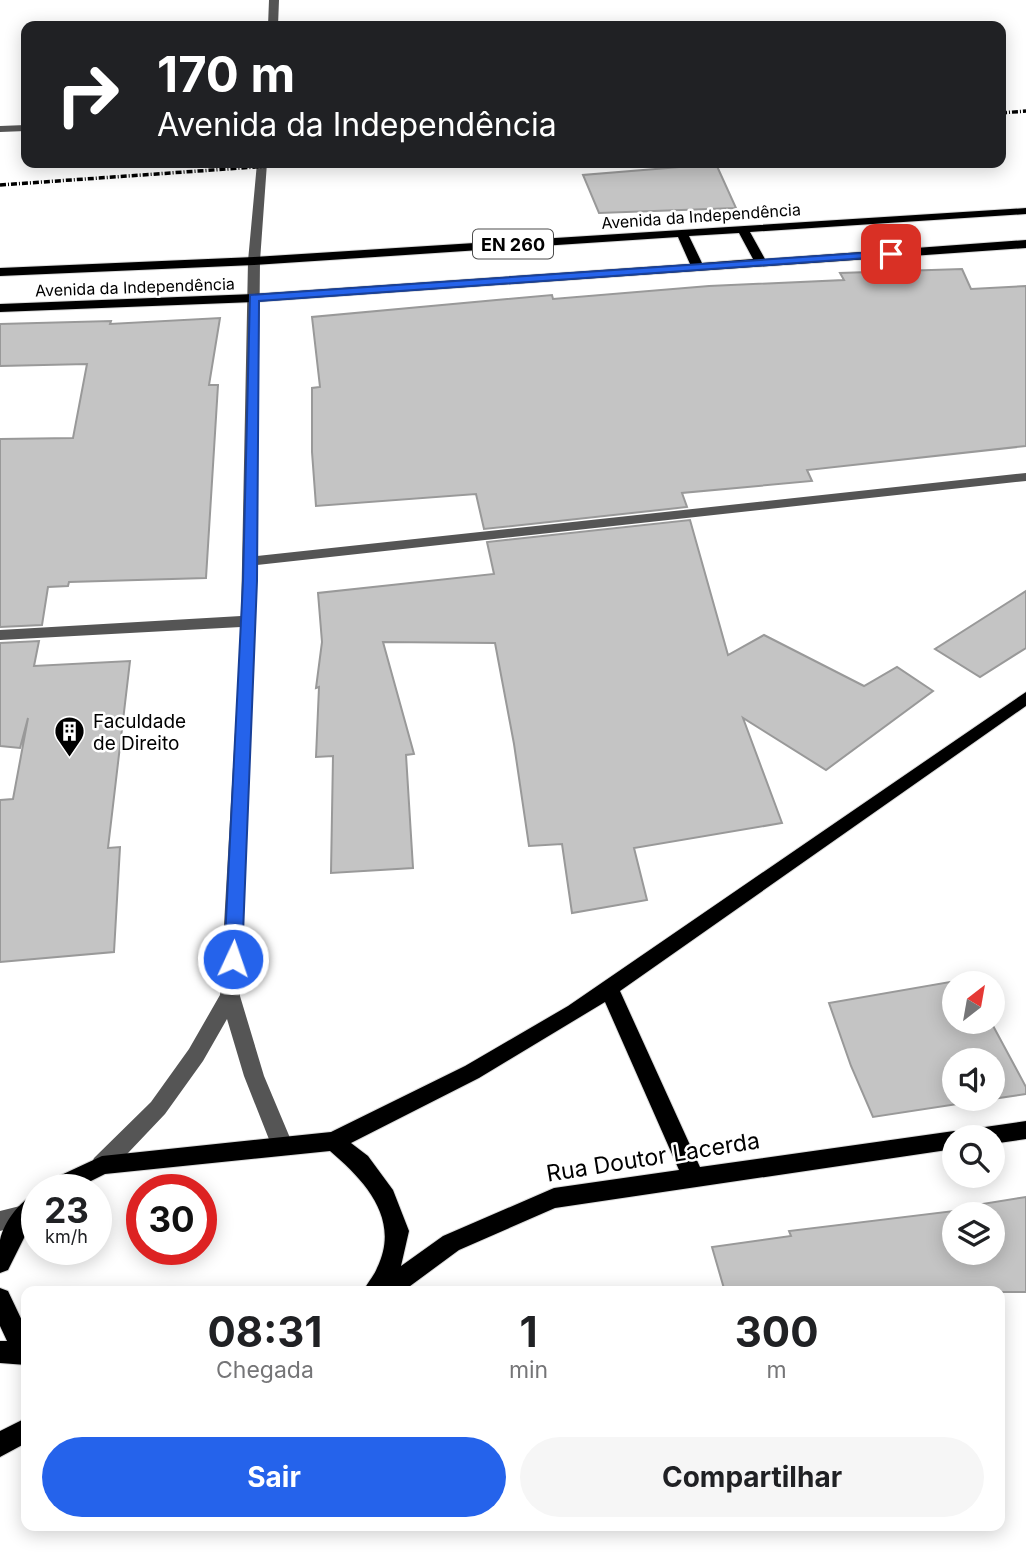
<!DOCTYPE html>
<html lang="pt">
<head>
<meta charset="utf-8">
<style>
	:root { --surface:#fff; --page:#f6f6f6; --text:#202124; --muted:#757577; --accent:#2563eb }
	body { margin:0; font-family:Inter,sans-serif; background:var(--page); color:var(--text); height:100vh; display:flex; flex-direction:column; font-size:26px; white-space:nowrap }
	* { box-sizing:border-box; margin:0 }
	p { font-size:23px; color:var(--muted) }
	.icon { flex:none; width:38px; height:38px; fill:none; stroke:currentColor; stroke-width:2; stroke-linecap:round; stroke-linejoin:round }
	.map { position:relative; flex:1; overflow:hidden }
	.sheet { position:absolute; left:21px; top:1286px; width:984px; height:245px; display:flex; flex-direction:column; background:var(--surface); border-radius:14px; box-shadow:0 4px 18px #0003 }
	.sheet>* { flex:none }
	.banner { position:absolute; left:21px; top:21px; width:985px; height:147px; border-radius:14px; box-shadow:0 4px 18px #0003; background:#202124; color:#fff; overflow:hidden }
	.needle { width:46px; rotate:31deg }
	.fabs { position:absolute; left:942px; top:971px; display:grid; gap:14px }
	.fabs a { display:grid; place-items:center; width:63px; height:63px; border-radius:50%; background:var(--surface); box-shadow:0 4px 18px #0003; font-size:35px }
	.speed { position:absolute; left:21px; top:1174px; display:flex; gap:14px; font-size:35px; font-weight:700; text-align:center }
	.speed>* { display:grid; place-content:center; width:91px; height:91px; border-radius:50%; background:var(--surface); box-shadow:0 4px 18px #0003; line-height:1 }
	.speed small { font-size:18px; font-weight:400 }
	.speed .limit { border:10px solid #d22; background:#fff; color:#111 }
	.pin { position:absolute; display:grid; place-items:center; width:60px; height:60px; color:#fff; margin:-30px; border-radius:14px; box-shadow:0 4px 10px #0006 }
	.me { position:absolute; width:77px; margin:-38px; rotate:3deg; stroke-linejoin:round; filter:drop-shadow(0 0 5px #0008) }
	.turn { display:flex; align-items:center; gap:24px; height:147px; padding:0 21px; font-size:32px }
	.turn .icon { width:91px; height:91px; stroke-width:2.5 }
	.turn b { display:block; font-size:49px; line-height:60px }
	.eta { display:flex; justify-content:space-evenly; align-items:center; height:119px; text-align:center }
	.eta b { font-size:42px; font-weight:700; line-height:49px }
	.cta { display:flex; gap:14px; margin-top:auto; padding:14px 21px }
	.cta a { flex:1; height:80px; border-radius:42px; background:var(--accent); color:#fff; font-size:28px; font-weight:700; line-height:80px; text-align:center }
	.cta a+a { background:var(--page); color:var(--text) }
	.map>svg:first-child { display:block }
</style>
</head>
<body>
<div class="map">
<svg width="1026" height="1553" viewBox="0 0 1026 1553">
	<rect width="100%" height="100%" fill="#fff"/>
	<!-- building -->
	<path fill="#c4c4c4" stroke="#999" stroke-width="2" fill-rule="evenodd" d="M716,164L736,208L599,213L583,175Z
		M962,269L971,289L1026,286V446L807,470L812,481L682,493L687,507L484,529L476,494L316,506L312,452V388L320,387L312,317L552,295L553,299L709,286L844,280L840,273Z
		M220,318L209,385H218L206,578L69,582L68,586L48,587L42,625L0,627V439L73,438L87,364L0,366V324L111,321L110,324Z
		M690,520L728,655L764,635L864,686L897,667L933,691L826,770L743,718L782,823L634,848L647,900L572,913L562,844L529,846L514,744L495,643L383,642L414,754L406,755L413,868L331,873L333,756L316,757L319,687L316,688L322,642L318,593L494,574L487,542Z
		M1026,591V648L980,677L935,649Z
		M39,641L34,666L130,661L108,848L120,847L114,952L0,962V800L13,799L28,718L20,748L0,746V643Z
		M967,979L970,984H954V1022H991L1026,1087V1094L992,1099V1060H954V1099H990L873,1117L851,1066L829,1003Z
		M1026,1197V1292H725L712,1247L791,1236L789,1231L971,1209L970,1206ZM954,1214H992V1253H954Z"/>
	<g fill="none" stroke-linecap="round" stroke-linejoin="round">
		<defs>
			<path id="major" d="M1026,208V214L750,232L765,259L1026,240V248L254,302L0,312V304L254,294L690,264L678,237L254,265L0,276V268L254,257ZM739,233L753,259L702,263L689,236Z
				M1026,692V706L620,991L700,1167L954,1131L962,1134L971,1129L1026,1121V1139L992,1144V1138H954V1149L555,1208L459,1250L402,1292H363C367,1283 374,1276 377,1268C401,1219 365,1181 330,1151L105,1174L73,1190H41L44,1183L102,1156L331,1132L465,1066L568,1006ZM605,1002L679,1170L554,1188L443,1236L401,1266L409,1231L393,1190L368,1156L351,1143L479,1078Z
				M37,1193V1217L32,1222L8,1270L0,1273C0,1263 0,1250 0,1240C4,1222 20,1200 37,1193Z
				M0,1288L8,1291L26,1329V1365L0,1363V1341H7L0,1326Z
				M26,1418V1443L0,1457V1431Z"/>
		</defs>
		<!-- major casing -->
		<use href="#major" stroke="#dbdbdb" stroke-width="2"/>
		<!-- minor -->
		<path fill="#555" fill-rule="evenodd" d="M269,0H279L278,26H268Z
			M26,125V131L0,132V126Z
			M257,163H267L260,261L257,556L1026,473V481L257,565L240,996L264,1076L293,1145L290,1152L282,1154L274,1152L244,1076L227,1019L203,1061L165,1114L110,1172L102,1174L94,1172L91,1165L94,1158L151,1102L189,1049L220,995L241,627L0,640V630L241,616L248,261Z
			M24,1205L32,1208L35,1215L32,1222L0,1231V1211Z"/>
		<!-- major -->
		<use href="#major" fill="#000" fill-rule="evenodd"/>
		<!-- rail -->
		<path stroke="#000" stroke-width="3.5" stroke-dasharray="6 2 1 2" stroke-linecap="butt" d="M1001,113L1026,111
			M0,185L312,163"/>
	</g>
	<!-- route -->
	<path fill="#2563eb" stroke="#184099" stroke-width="2" d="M891,251L895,252V256L259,301L257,581L242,959L239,964H226L224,959L243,581L250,295Z"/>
	<!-- icons -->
	<defs>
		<symbol id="building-pin" viewBox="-11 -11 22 30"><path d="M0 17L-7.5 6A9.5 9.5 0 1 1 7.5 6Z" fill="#000" stroke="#fff"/><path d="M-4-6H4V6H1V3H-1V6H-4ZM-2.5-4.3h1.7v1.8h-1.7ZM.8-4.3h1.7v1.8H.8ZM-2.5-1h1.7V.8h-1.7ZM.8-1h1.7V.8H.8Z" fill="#fff"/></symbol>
	</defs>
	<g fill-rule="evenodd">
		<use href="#building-pin" x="52" y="714" width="35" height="47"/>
	</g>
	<g text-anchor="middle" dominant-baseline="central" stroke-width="5" stroke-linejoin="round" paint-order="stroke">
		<!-- far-street labels -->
		<g font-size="16" fill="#000" stroke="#fff">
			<text transform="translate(701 216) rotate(-4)">Avenida da Independência</text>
			<text transform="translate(135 287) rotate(-2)">Avenida da Independência</text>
		</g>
		<!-- shield labels -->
		<rect fill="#fff" stroke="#4c4c4c" stroke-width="2" x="473" y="229.5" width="80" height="29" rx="5"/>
		<g font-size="18" font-weight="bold" fill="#000">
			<text x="513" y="244">EN 260</text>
		</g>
		<!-- poi labels -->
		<g font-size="19" fill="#000" stroke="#fff" text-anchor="start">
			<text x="93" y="721">Faculdade<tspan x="93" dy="22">de Direito</tspan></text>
		</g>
		<!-- near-street labels -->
		<g font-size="23" fill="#000" stroke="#fff">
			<text transform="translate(653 1157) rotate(-9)">Rua Doutor Lacerda</text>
		</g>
	</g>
</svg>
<div class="fabs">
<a><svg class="needle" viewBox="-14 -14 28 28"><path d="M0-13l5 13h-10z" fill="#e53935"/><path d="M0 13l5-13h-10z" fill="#757577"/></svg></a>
<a><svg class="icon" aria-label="sound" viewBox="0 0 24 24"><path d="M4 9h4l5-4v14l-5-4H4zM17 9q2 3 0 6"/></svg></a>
<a><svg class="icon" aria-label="search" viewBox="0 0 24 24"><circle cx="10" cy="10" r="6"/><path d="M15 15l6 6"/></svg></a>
<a><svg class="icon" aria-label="layers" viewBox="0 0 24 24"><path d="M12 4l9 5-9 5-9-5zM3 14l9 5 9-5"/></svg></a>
</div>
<div class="speed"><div>23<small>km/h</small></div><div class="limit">30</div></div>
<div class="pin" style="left:891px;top:254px;background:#d93025"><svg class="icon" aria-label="arrive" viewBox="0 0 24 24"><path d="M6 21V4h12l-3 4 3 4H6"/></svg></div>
<svg class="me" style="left:233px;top:959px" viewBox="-20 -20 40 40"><circle r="17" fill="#2563eb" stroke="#fff" stroke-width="3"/><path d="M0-11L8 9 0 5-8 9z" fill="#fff"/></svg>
<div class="banner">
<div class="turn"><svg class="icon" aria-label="right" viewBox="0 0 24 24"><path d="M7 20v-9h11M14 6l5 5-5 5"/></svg><div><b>170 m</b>Avenida da Independência</div></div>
</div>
<section class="sheet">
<div class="eta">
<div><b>08:31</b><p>Chegada</p></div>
<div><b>1</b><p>min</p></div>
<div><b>300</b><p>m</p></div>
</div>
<div class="cta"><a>Sair</a><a>Compartilhar</a></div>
</section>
</div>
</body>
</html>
